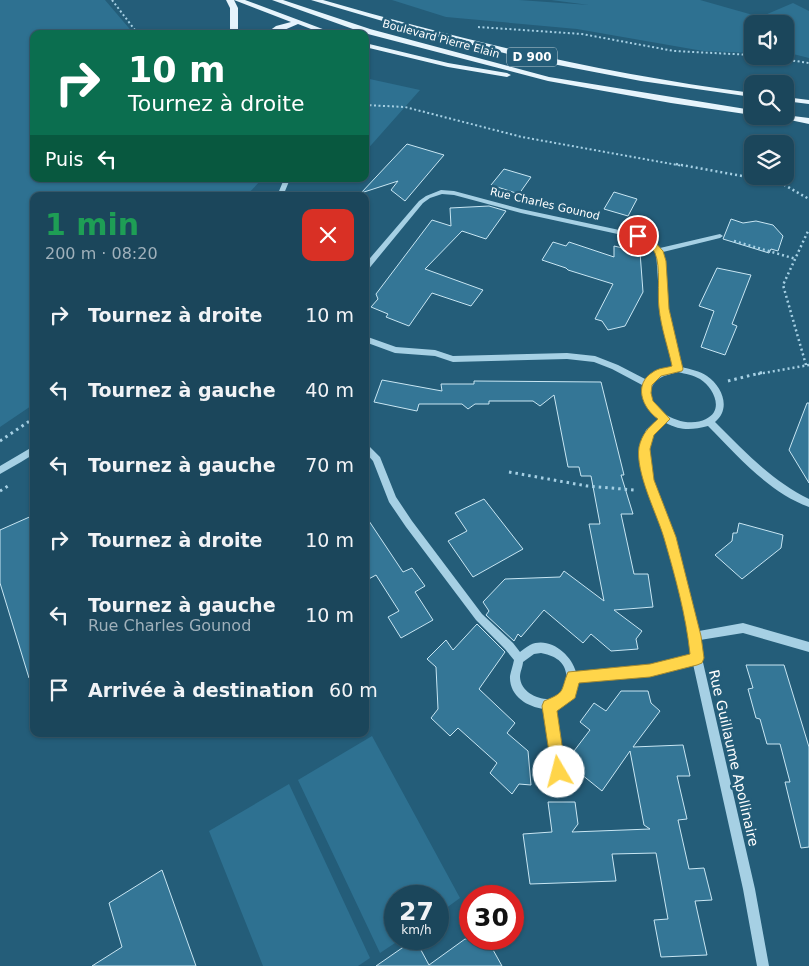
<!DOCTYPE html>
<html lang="fr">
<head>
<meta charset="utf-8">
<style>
	:root { --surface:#1b465b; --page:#285064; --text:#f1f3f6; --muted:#a0b1bb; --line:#395e71 }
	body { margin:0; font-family:"DejaVu Sans",sans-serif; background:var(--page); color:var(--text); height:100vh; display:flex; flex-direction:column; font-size:19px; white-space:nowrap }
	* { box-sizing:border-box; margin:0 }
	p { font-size:16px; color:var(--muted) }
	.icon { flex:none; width:28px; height:28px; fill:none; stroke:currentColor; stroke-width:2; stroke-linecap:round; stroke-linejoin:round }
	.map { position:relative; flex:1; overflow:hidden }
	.sheet { position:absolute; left:30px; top:192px; width:339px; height:545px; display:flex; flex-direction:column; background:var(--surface); border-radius:10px; box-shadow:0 1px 4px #0004,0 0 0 1px var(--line) }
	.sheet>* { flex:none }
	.hud { position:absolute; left:30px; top:30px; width:339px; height:152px; border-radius:10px; box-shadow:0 1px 4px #0004,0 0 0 1px var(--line); background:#0b6e4f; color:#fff; overflow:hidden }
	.tools { position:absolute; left:744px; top:15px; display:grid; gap:10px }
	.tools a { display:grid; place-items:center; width:50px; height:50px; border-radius:10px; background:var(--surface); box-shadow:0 1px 4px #0004,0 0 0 1px var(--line); font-size:25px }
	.speed { position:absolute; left:384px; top:885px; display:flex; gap:10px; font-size:25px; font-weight:700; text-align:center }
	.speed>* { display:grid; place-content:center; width:65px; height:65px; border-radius:50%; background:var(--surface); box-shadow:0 1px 4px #0004,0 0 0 1px var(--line); line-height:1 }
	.speed small { font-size:12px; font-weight:400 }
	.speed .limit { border:8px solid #d22; background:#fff; color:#111 }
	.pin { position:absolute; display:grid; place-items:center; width:42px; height:42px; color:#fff; margin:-21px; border:2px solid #fff; border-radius:50%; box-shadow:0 1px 5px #0007 }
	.me { position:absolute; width:55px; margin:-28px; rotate:352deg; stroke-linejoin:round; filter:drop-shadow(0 0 4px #0008) }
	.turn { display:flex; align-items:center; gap:18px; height:105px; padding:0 15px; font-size:22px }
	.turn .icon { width:65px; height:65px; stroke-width:2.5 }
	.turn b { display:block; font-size:35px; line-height:42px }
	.then { display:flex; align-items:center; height:48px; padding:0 15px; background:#0003; gap:10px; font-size:19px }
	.round { display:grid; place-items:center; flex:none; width:52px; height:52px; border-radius:10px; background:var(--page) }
	.overview { display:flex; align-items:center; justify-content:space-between; height:85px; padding:0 15px }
	h1 { font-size:30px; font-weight:600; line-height:38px; color:#1e9e55 }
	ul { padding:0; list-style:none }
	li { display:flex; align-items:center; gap:15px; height:75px; padding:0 15px }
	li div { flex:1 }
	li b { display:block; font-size:19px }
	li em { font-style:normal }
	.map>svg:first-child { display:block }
</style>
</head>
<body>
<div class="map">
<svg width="809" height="966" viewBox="0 0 809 966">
	<rect width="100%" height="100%" fill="#245d79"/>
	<!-- green -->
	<path fill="#2e7191" d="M0,0H105L134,34H34V179H262L246,196H34V404L0,427Z
		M392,0H519L589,5L551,0H700L760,17L793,3L809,11V58L785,52V24H752V45L744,44L752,50V53L703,51L577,29L446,17Z
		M365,78L420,90L365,152Z
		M372,736L460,898L438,914V896H395V939H401L380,953L298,780Z
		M289,784L370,958L358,966H263L209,831Z"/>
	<!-- building -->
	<path fill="#347696" stroke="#c8e6f3" d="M407,144L444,155L405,201L391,190L398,181L361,193Z
		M504,169L531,177L519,194L491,185Z
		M614,192L637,199L628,216L604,209Z
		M489,206L506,211L486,239L462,231L425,269L483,290L471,306L432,293L409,326L386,317L388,314L371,307L378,299L376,294L432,220L451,226L450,208Z
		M731,219L743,223L756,221L773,225L783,236L778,251L771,249L769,253L723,239Z
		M553,242L566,246L569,242L614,257V246L640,252L643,292L625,326L608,330L602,321L595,319L613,284L568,270L566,268L542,260Z
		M717,268L751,275L732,324L737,326L725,355L701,347L714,311L699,306Z
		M382,380L442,391L441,384H474V381L601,382L624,475H621L633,514H621L634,574H648L653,607L614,610L642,631L636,639L638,649L611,651L591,634L583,643L544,610L521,637L518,634L514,641L486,615L489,611L483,602L505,579L560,577L564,571L604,601L589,524H600L591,476H581L579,467H568L554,395L540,406L533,401H489V404H475L468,409L462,404H419L417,411L374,402Z
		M807,403H809V483L789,450Z
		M484,499L523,549L473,577L448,541L467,531L455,513Z
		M34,515V677L29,678L0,583V530Z
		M365,515L403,572L412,568L425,586L415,592L433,620L401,638L388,617L399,611L376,575L365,581Z
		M739,523L783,535L781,548L742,579L715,555L732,541L733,533H737Z
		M477,624L505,652L479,689L515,723L507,733L528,751L531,785L519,784L512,794L490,773L497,763L458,728L450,736L431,718L438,709L436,667L427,659L446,640L453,650Z
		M746,665H784L809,747V847L801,848L785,782H790L780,744H767L760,719L756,718L748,689L753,688Z
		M621,691H648L651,703L660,711L633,747L683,745L690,776H677L687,819L678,820L689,869L704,868L712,900L695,901L707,955L661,957L654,920L668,919L656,853L612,854L616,881L530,884L523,834L552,832L548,802H575L578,824L572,832L650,829L644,825L630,751L602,791L576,770L574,751L590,730L580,722L594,703L606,711Z
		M162,870L196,966H92L122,947L109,903Z
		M415,939L429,965L465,939H487L502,966H376Z"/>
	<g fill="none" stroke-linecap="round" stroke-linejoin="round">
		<!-- path-far2 -->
		<path stroke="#a6d0e4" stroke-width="2" stroke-dasharray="2 2.5" stroke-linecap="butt" d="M112,0L138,34
			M478,27L582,34L674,51L752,55
			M762,56L809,63
			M365,105L405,107L522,137L683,166"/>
		<!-- path-far1 -->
		<path stroke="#a6d0e4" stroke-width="2.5" stroke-dasharray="2 3" stroke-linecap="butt" d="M676,164L781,183L809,199
			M734,241L796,259
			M806,365L783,285L809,229
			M758,374L809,365"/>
		<!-- path -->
		<path stroke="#a6d0e4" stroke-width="3" stroke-dasharray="2.5 4" stroke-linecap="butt" d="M728,381L764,372
			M0,441L34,418
			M509,472L587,486L634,490
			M0,491L8,486"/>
		<!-- minor -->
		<path fill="#a6d0e4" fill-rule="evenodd" d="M284,179H290L283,196H277Z
			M441,190L454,191L521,209L638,234L652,240L660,248L720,234L723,236L720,238L663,252L668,309L681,367C690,369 700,371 707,376C723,387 731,409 715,422C744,451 772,481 809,499V507C768,492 738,456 708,426C692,430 681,431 666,423L653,434L648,449L652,479L675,537L699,631L743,623L809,642V652L743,633L700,640L702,658L755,889L769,966H757L743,889L693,664L650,676L578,682C579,696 567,705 555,709L565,773L563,777L559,779L555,777L544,709C527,707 509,696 510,676C511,671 513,665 514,660L505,649L476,620L406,527L389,502L373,461L365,452V444L368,445L380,457L396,497L412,521L482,614L513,643L520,652C523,650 526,647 530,645C549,636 571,654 576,672L650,666L692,655L690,636L665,537L644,479L640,449L646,430L659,419C648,409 642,402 644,386L612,369L594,362L567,359L453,362L435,356L395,353L365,342V336L396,347L435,350L453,356L567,353L595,356L618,365L647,380L655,373L674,367L660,309L656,252L648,244L636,238L521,213L454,195L442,194L430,198L423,203L367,271H365V264L419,201L426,196ZM678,372C686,374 693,375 700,379C713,387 725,410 706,419C679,433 630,399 660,378C665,375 672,374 678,372ZM541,653C552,655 564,660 566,673C567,676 568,681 568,685C565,708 521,701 520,677C520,672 523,666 523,662L534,654Z
			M34,446V454L21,462L0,474V466Z"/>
		<!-- major -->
		<path fill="#e6f4fc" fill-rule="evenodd" d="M226,0H234L238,8V34H230V8Z
			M234,0H245L336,34H324L298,24L275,34H265L276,26L291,22Z
			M272,0H283L370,29L549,77L752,110V115L671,103L548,81L364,33Z
			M311,0H323C464,41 606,74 752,93V97L641,81L532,60L420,32Z
			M365,43L448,63L507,73L511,75L507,77L448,67L365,47Z
			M785,97L809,100V104L785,101Z
			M785,115L809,118V124L771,116Z"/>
	</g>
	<!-- route -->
	<path fill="#ffd54a" stroke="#a68a30" d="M638,233L653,240L663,251L666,261L669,309L683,369L682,371L661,376L652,385L651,393L653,401L670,419L654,435L650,449L654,480L676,537L701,636L704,658L702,663L697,665L650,677L579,683L575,698L557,711L566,772L564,778L559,780L554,778L552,772L542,706L544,701C566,692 560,692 568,672L650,664L690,654C686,615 675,576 664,538C657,514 635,472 639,447C642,434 648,428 658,419C642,408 633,384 653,372C658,368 666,368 672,366C668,347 661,328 659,308C657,293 661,267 655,253C651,244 640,243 634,236Z"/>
	<g text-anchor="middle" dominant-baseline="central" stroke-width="5" stroke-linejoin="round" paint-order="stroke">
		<!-- far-street labels -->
		<g font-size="11" fill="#fff" stroke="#245d79">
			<text transform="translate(441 39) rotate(15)">Boulevard Pierre Elain</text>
			<text transform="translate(545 204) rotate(13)">Rue Charles Gounod</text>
		</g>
		<!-- shield labels -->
		<rect fill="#245d79" stroke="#bdced7" stroke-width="1" x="507" y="47.5" width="50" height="19" rx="4"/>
		<g font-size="12" font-weight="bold" fill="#fff">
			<text x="532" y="57">D 900</text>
		</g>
		<!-- street labels -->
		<g font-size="14" fill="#fff" stroke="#245d79">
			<text transform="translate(734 758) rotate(77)">Rue Guillaume Apollinaire</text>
		</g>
	</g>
</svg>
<div class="tools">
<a><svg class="icon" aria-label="sound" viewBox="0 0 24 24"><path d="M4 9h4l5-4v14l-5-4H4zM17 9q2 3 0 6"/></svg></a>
<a><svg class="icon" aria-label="search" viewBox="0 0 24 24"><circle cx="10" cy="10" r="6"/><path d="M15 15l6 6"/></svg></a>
<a><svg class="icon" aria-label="layers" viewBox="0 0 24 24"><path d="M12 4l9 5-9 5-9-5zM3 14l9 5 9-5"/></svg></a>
</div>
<div class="speed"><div>27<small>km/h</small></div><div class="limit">30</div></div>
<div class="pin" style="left:638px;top:236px;background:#d93025"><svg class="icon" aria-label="arrive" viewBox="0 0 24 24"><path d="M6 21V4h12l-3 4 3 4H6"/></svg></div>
<svg class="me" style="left:559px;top:772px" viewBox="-20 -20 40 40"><circle r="19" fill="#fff"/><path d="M0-13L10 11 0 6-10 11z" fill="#ffd54a"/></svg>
<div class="hud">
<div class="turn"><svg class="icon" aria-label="right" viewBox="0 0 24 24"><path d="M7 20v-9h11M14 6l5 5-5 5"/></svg><div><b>10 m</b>Tournez à droite</div></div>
<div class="then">Puis<svg class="icon" aria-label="left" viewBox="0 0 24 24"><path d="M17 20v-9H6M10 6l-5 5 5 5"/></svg></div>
</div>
<section class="sheet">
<div class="overview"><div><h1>1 min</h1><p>200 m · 08:20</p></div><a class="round" style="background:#d93025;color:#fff"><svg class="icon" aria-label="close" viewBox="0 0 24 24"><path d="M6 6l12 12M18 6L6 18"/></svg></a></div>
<ul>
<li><svg class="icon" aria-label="right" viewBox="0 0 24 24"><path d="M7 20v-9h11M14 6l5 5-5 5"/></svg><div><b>Tournez à droite</b></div><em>10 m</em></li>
<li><svg class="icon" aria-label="left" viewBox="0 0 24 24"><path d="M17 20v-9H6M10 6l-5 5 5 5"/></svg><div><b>Tournez à gauche</b></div><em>40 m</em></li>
<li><svg class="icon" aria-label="left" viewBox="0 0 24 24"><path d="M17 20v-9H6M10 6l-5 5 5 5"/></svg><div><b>Tournez à gauche</b></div><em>70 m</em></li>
<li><svg class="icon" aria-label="right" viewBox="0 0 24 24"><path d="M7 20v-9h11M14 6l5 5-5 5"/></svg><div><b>Tournez à droite</b></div><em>10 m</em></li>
<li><svg class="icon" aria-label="left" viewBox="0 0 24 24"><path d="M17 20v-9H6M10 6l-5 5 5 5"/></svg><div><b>Tournez à gauche</b><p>Rue Charles Gounod</p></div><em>10 m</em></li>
<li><svg class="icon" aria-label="arrive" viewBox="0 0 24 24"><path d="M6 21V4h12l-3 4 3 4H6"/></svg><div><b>Arrivée à destination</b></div><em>60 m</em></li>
</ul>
</section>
</div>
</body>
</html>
